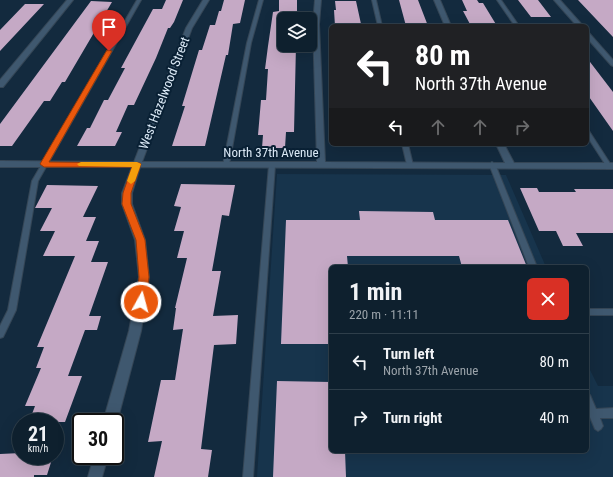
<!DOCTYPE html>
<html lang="en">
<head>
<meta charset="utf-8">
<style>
	:root { --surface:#0e202e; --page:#1c2d3a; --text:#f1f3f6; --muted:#9ba3aa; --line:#2e3e4a }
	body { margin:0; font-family:"Roboto Condensed",sans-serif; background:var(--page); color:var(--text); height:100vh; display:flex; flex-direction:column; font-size:15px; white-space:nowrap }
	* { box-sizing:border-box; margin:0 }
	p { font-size:13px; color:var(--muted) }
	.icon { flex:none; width:22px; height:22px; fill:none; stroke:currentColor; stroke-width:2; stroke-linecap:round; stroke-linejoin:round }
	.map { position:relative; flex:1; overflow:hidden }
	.details { position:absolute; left:329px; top:265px; width:260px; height:188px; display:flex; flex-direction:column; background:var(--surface); border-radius:6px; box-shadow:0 4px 16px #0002,0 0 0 1px var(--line) }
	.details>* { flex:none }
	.hud { position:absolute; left:329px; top:24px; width:260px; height:122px; border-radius:6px; box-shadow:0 4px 16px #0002,0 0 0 1px var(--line); background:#202124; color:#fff; overflow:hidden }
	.buttons { position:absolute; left:277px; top:12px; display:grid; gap:8px }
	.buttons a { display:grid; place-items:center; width:40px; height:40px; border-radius:6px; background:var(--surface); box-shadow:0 4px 16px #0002,0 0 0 1px var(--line); font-size:20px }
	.speed { position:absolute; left:12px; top:413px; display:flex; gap:8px; font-size:20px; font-weight:700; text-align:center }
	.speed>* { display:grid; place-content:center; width:52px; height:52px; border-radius:50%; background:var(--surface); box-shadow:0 4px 16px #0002,0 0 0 1px var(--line); line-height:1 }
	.speed small { font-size:10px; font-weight:400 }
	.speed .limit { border:2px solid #111; border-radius:6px; background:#fff; color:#111 }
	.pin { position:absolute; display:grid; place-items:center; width:34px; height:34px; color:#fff; margin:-41px -17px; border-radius:50% 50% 50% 0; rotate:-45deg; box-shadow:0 0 4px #0007 }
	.pin .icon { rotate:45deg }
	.me { position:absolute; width:44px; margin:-22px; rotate:7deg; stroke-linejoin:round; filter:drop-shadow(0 0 3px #0008) }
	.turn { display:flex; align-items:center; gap:14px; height:84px; padding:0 20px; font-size:18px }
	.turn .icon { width:52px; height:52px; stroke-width:2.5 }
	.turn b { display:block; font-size:28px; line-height:34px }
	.lanes { display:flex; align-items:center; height:38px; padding:0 20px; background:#0003; justify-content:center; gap:20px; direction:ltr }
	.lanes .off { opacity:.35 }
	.round { display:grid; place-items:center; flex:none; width:42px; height:42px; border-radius:6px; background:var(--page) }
	.headline { display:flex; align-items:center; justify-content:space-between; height:68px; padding:0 20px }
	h1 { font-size:24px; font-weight:700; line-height:30px }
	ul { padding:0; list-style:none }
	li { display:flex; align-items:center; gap:12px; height:56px; padding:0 20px; border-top:1px solid var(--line) }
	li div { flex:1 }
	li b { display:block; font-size:15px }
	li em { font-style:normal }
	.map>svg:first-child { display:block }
</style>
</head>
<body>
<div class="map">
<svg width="613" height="477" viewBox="0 0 613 477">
	<rect width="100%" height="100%" fill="#132a3e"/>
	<!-- built -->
	<path fill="#17344c" d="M277,174L506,175L546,267H331V451H587V364L598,386H613V477H257Z"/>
	<!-- building -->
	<path fill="#c5a9c5" d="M166,0H183L174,22L170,28H168L156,58L134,105H128L116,132H122L115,146H77L87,128H90L104,100H108L125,68H121L153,9H162Z
		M224,0H245L240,23L233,24L228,55H226L205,146H172L185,106H182L199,50H202L210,25H215L219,11H221Z
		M279,0H297V14H292L291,19H284V45H296L294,132H286L285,148H262L263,135H258L261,100H266L268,69H265L268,46L273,12L279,11Z
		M399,0H418L428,26H406Z
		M462,0H477L479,3H483L497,26H471L463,11H467Z
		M518,0H538L551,17H531Z
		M578,0H613V37Z
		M91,1L112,2L65,82H62L50,101H44L12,146H0V124Z
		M335,1H356L361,24H349L350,26H335L334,10H336Z
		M25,4H44L0,51V30Z
		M587,58L613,92V131L587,94Z
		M181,184L235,185L229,216L222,215L212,271H221L213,316L238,315L236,344L214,345L201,449L212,450L208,477H154L162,441L148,442L161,380H175L183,329L173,330L176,308H175L187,258H177L184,231H174L181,207L174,206Z
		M47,185L98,186L83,217H96L86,241H99L91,262H108L89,316H101L97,330H85L68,376H82L65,422H29L35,406H25L41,368H36L44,347H37L75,256H43L55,231H40L52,208H35Z
		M520,188H537L539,192H576L574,189H613V233H576L583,246H563L556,231H539Z
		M359,211L433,212L435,220H508L527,267H462L459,256H347L348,267H331V344H281L286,220H360Z
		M277,381L331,382V451H345L346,477H273Z
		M21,453V456H53L47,475H34V477H0V454Z"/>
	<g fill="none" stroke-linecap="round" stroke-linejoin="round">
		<defs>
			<path id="service" d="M137,0H141L38,181L16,310L3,337L0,338V326L8,310L32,181Z
				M259,0H263L251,43L229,165L226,167L223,165L247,43Z
				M372,0H376L382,26H378Z
				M497,0H501L519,26H515Z
				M587,130L589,131L611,165L612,166L611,167H607L587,136Z
				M402,144H408L413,165L412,166L410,167L407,165Z
				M492,162L495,164L537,267H529L489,164Z
				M272,163L275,165L253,477H243L269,165Z
				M587,309H613V315H587Z
				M587,393L590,395L596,409L613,408V418H600L603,426L601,429L598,431L595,429L587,410Z"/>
			<path id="minor" d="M67,0H73L3,87H0V80Z
				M203,0H209L192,28L142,162H317L313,24L315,0H321L319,24L325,162L505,163L496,144H504L514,163H613V169L140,167L132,193V204L145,240L149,277L141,331L117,422L115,426V422H103L129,331L139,277L135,240L122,204V193L132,167H0V161L134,162L186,28Z
				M434,0H440L451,26H445Z
				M554,0H560L583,26H577Z
				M587,32L589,33L613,60V66L611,65L587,38Z
				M94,456H108L102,477H88Z"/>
		</defs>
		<!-- service casing -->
		<use href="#service" stroke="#354656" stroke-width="2"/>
		<!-- minor casing -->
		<use href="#minor" stroke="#354656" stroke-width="2"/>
		<!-- service -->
		<use href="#service" fill="#3f586f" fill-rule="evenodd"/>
		<!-- minor -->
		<use href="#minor" fill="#3f586f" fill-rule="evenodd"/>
	</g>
	<!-- route -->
	<path fill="#ea580c" stroke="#983908" d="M107,50L112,51L49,162L140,163L141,164L131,193V204L145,240L149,277L146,302L145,305L141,306L137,305L136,302L139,277L136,240L122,204L123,193L132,167H44L40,164Z"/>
	<!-- slow -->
	<path fill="#f59e0b" d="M81,162H137L141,164L135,181L131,184L127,181L132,167L79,166L77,164Z"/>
	<g text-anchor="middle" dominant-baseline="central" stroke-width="4" stroke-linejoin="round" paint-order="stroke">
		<!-- street labels -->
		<g font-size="13" fill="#dbe9f6" stroke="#092034">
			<text transform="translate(164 93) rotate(-69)">West Hazelwood Street</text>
			<text x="271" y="152">North 37th Avenue</text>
		</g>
	</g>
</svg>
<div class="buttons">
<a><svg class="icon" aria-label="layers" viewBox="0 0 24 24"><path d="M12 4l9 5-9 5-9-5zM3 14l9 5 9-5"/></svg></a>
</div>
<div class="speed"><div>21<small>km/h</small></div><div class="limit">30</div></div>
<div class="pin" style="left:109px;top:51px;background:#d93025"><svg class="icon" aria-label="arrive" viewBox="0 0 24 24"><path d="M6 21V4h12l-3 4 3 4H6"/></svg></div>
<svg class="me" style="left:141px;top:302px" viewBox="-20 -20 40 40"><circle r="17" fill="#ea580c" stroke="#fff" stroke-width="3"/><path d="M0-11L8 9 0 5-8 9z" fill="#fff"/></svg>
<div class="hud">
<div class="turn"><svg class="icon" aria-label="left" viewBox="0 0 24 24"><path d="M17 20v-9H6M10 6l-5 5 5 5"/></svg><div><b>80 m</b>North 37th Avenue</div></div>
<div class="lanes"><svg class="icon" aria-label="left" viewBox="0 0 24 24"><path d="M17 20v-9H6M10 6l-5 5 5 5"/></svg><svg class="icon off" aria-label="ahead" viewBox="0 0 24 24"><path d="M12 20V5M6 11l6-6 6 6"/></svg><svg class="icon off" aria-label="ahead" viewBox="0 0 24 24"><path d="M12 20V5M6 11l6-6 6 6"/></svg><svg class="icon off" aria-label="right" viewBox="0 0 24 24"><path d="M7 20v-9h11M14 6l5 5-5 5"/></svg></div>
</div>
<section class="details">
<div class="headline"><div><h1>1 min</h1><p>220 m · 11:11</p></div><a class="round" style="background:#d93025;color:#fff"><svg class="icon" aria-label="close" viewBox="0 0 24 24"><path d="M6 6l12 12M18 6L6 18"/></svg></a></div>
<ul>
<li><svg class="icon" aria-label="left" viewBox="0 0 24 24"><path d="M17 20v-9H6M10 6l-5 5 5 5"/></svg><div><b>Turn left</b><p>North 37th Avenue</p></div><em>80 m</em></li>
<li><svg class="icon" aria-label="right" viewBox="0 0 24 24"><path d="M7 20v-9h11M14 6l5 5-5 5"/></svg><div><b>Turn right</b></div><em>40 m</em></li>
</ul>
</section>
</div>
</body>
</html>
